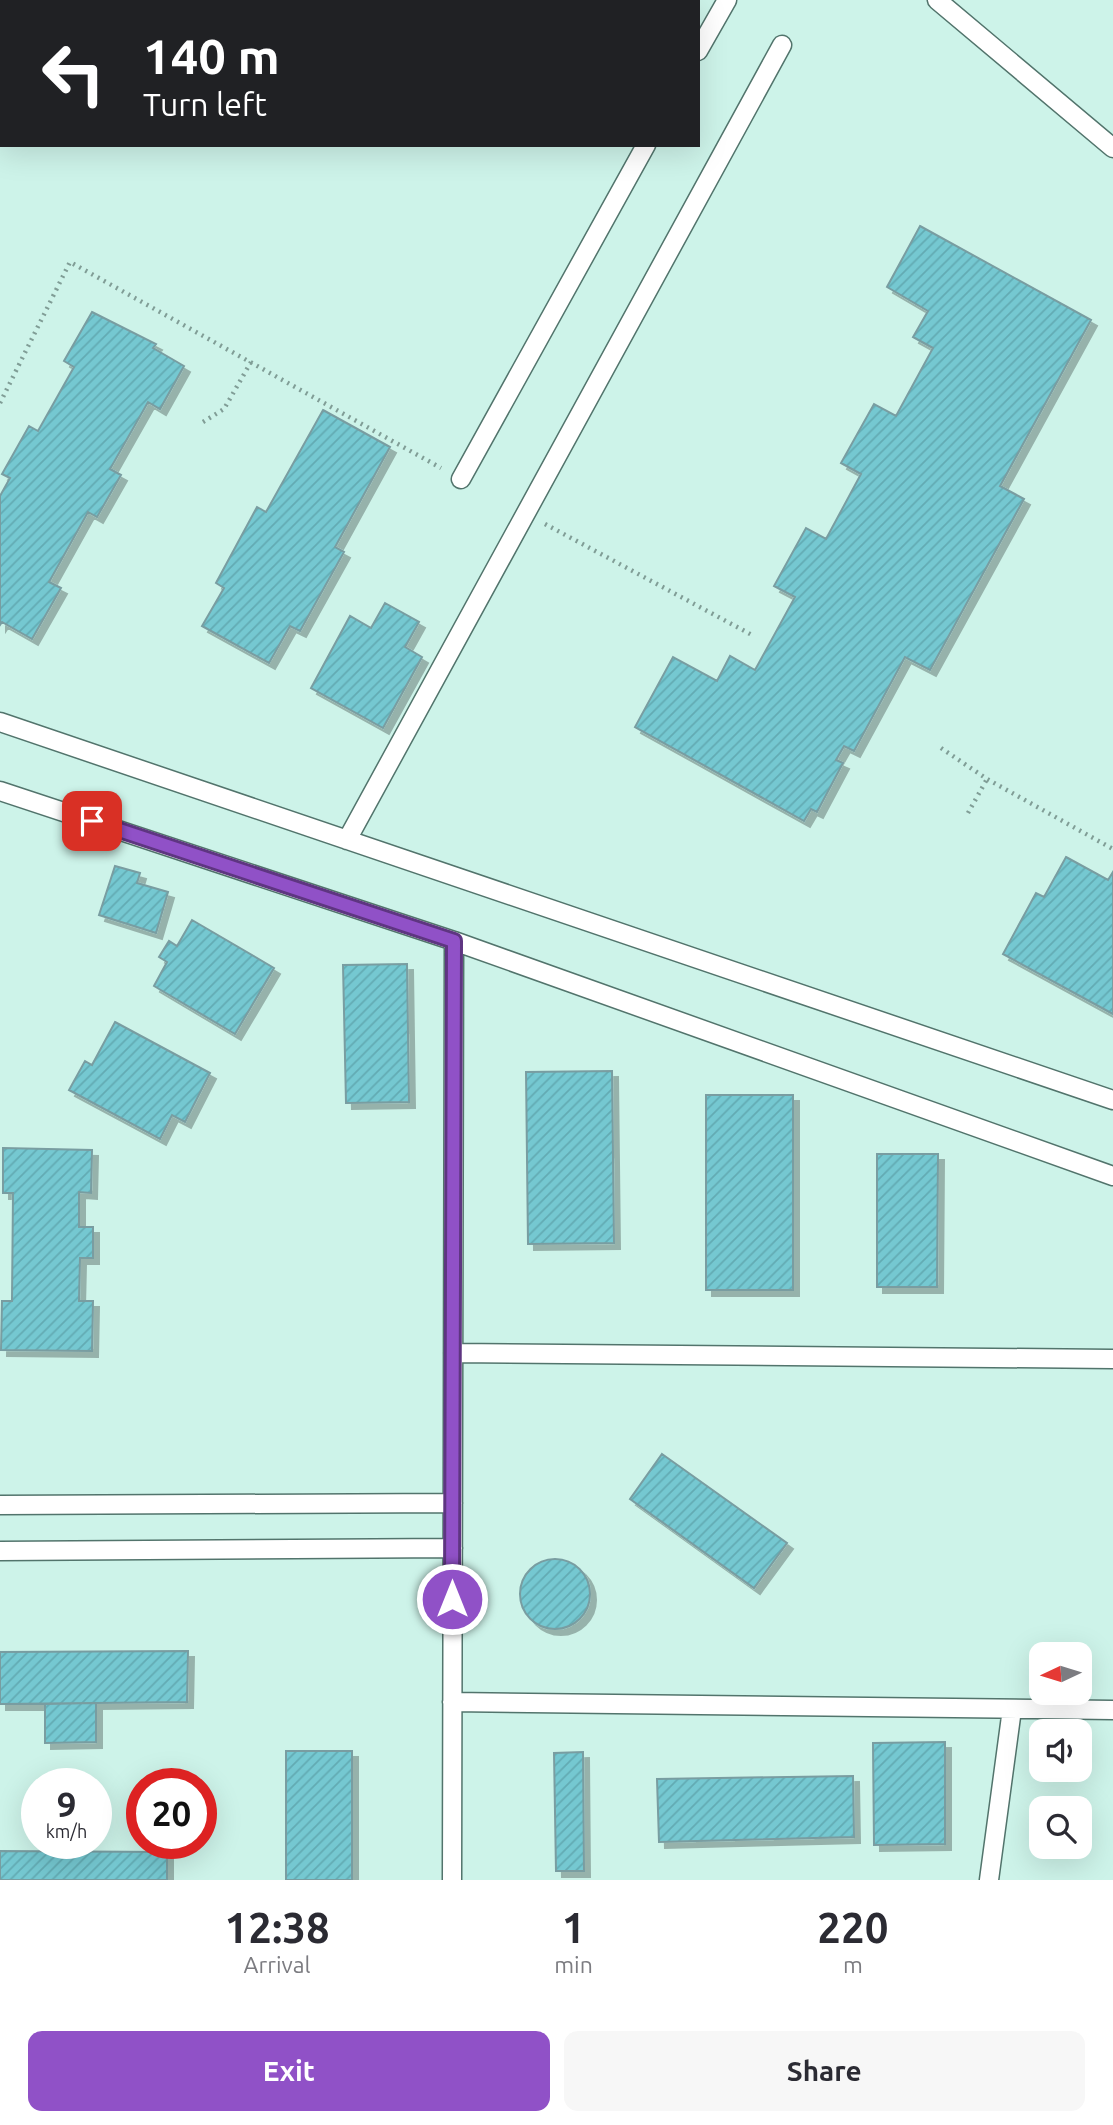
<!DOCTYPE html>
<html lang="en">
<head>
<meta charset="utf-8">
<style>
	:root { --surface:#fff; --page:#f7f7f7; --text:#2b2b33; --muted:#7c7c81; --accent:#9051c7 }
	body { margin:0; font-family:Ubuntu,sans-serif; background:var(--page); color:var(--text); height:100vh; display:flex; flex-direction:column; font-size:26px; white-space:nowrap }
	* { box-sizing:border-box; margin:0 }
	p { font-size:23px; color:var(--muted) }
	.icon { flex:none; width:38px; height:38px; fill:none; stroke:currentColor; stroke-width:2; stroke-linecap:round; stroke-linejoin:round }
	.map { position:relative; height:1880px; overflow:hidden }
	.sheet { display:flex; flex-direction:column; background:var(--surface); flex:1 }
	.sheet>* { flex:none }
	.top-card { position:absolute; left:0px; top:0px; width:700px; height:147px; box-shadow:0 7px 28px #0002; background:#202124; color:#fff; overflow:hidden }
	.needle { width:46px; rotate:266deg }
	.buttons { position:absolute; left:1029px; top:1642px; display:grid; gap:14px }
	.buttons a { display:grid; place-items:center; width:63px; height:63px; border-radius:14px; background:var(--surface); box-shadow:0 7px 28px #0002; font-size:35px }
	.speed { position:absolute; left:21px; top:1768px; display:flex; gap:14px; font-size:35px; font-weight:700; text-align:center }
	.speed>* { display:grid; place-content:center; width:91px; height:91px; border-radius:50%; background:var(--surface); box-shadow:0 7px 28px #0002; line-height:1 }
	.speed small { font-size:18px; font-weight:400 }
	.speed .limit { border:10px solid #d22; background:#fff; color:#111 }
	.pin { position:absolute; display:grid; place-items:center; width:60px; height:60px; color:#fff; margin:-30px; border-radius:14px; box-shadow:0 4px 10px #0006 }
	.me { position:absolute; width:77px; margin:-38px; rotate:0deg; stroke-linejoin:round; filter:drop-shadow(0 0 5px #0008) }
	.turn { display:flex; align-items:center; gap:24px; height:147px; padding:0 28px; font-size:32px }
	.turn .icon { width:91px; height:91px; stroke-width:2.5 }
	.turn b { display:block; font-size:49px; line-height:60px }
	.eta { display:flex; justify-content:space-evenly; align-items:center; height:119px; text-align:center }
	.eta b { font-size:42px; font-weight:600; line-height:49px }
	.action { display:flex; gap:14px; margin-top:auto; padding:14px 28px }
	.action a { flex:1; height:80px; border-radius:14px; background:var(--accent); color:#fff; font-size:28px; font-weight:600; line-height:80px; text-align:center }
	.action a+a { background:var(--page); color:var(--text) }
	.map>svg:first-child { display:block }
</style>
</head>
<body>
<div class="map">
<svg width="1113" height="1880" viewBox="0 0 1113 1880">
	<defs>
		<pattern id="forest-firs" width="22" height="20" patternUnits="userSpaceOnUse" patternTransform="scale(1.75)"><rect width="22" height="20" fill="#c7dfab"/><path d="M5 1l3.5 6h-7zM16 11l3.5 6h-7z" fill="#aabf93"/></pattern>
		<pattern id="building-hatch" width="6" height="6" patternUnits="userSpaceOnUse" patternTransform="scale(1.75)"><rect width="6" height="6" fill="#74c8d1"/><path d="M-1 1l2-2M0 6l6-6M5 7l2-2" fill="none" stroke="#63abb3"/></pattern>
		<filter id="shadow"><feDropShadow dx="6" dy="6" stdDeviation="0" flood-color="#0004"/></filter>
	</defs>
	<rect width="100%" height="100%" fill="#cdf3e9"/>
	<!-- forest -->
	<path fill="url(#forest-firs)" d="M0,0H179L2,2V93Z"/>
	<!-- building -->
	<path fill="url(#building-hatch)" stroke="#799da1" stroke-width="2" filter="url(#shadow)" d="M920,226L1091,320L1000,486L1024,499L930,670L905,657L854,751L844,746L836,760L843,763L817,812L811,809L804,821L635,727L673,657L717,681L730,656L755,670L795,597L774,586L806,528L826,539L861,474L841,463L874,404L896,416L933,348L913,337L928,311L887,287Z
		M92,312L156,344L153,348L184,366L160,409L148,402L110,469L121,475L97,517L88,512L49,582L61,588L32,639L2,622L0,625V496L10,478L2,474L29,426L38,431L74,367L64,361Z
		M323,410L390,447L335,547L344,552L300,631L290,626L269,663L202,626L224,588L216,583L257,507L266,512Z
		M385,603L419,622L405,647L422,657L383,728L311,688L350,616L371,628Z
		M1066,857L1108,880L1113,872V1014L1003,954L1036,893L1044,897Z
		M115,866L140,873L137,883L168,892L156,933L99,915Z
		M192,920L274,968L235,1034L154,986L167,962L159,957L169,941L177,946Z
		M407,964L409,1102L346,1103L343,965Z
		M115,1022L210,1073L185,1122L172,1115L160,1139L69,1090L85,1061L92,1065Z
		M612,1071L614,1243L528,1244L526,1072Z
		M706,1095H793V1290H706Z
		M3,1148L92,1150L91,1193L79,1192V1227H93V1258H80L79,1301H93L92,1351L1,1350L2,1301H12L13,1193H3Z
		M877,1154H938L937,1287H877Z
		M662,1454L787,1543L754,1588L630,1499Z
		M520 1594a35 35 0 1 1 70 0a35 35 0 1 1-70 0Z
		M188,1651L187,1702L0,1704V1652Z
		M96,1703V1742L45,1743V1704Z
		M945,1742V1844L874,1845L873,1743Z
		M286,1751H352V1880H286Z
		M583,1752L584,1871H556L554,1753Z
		M853,1776L854,1837L659,1842L657,1779Z
		M0,1851L167,1852V1880H0Z"/>
	<g fill="none" stroke-linecap="round" stroke-linejoin="round">
		<defs>
			<path id="lane" d="M937,0L1113,148
				M698,51L727,0
				M461,479L646,145
				M0,722L1113,1100
				M0,791L454,941L1113,1176
				M347,840L782,45
				M453,1353L1113,1359
				M0,1505L453,1503
				M0,1551L453,1548
				M452,1702L1113,1710
				M452,1880L454,941
				M989,1880L1012,1709"/>
		</defs>
		<!-- lane casing -->
		<use href="#lane" stroke="#52746c" stroke-width="21"/>
		<!-- path -->
		<path stroke="#809d96" stroke-width="4.5" stroke-dasharray="2 5" stroke-linecap="butt" d="M0,403L70,262L441,468
			M203,422L224,409L251,362
			M545,524L752,635
			M941,748L987,779L1113,849
			M968,813L987,779"/>
		<!-- lane -->
		<use href="#lane" stroke="#fff" stroke-width="18"/>
	</g>
	<g fill="none" stroke-linecap="round" stroke-linejoin="round">
		<defs>
			<path id="route" d="M92,821L454,941L452,1599"/>
		</defs>
		<!-- route casing -->
		<use href="#route" stroke="#5e3581" stroke-width="18"/>
		<!-- route -->
		<use href="#route" stroke="#9051c7" stroke-width="12"/>
	</g>
</svg>
<div class="buttons">
<a><svg class="needle" viewBox="-14 -14 28 28"><path d="M0-13l5 13h-10z" fill="#e53935"/><path d="M0 13l5-13h-10z" fill="#7c7c81"/></svg></a>
<a><svg class="icon" aria-label="sound" viewBox="0 0 24 24"><path d="M4 9h4l5-4v14l-5-4H4zM17 9q2 3 0 6"/></svg></a>
<a><svg class="icon" aria-label="search" viewBox="0 0 24 24"><circle cx="10" cy="10" r="6"/><path d="M15 15l6 6"/></svg></a>
</div>
<div class="speed"><div>9<small>km/h</small></div><div class="limit">20</div></div>
<div class="pin" style="left:92px;top:821px;background:#d93025"><svg class="icon" aria-label="arrive" viewBox="0 0 24 24"><path d="M6 21V4h12l-3 4 3 4H6"/></svg></div>
<svg class="me" style="left:452px;top:1599px" viewBox="-20 -20 40 40"><circle r="17" fill="#9051c7" stroke="#fff" stroke-width="3"/><path d="M0-11L8 9 0 5-8 9z" fill="#fff"/></svg>
<div class="top-card">
<div class="turn"><svg class="icon" aria-label="left" viewBox="0 0 24 24"><path d="M17 20v-9H6M10 6l-5 5 5 5"/></svg><div><b>140 m</b>Turn left</div></div>
</div>
</div>
<section class="sheet">
<div class="eta">
<div><b>12:38</b><p>Arrival</p></div>
<div><b>1</b><p>min</p></div>
<div><b>220</b><p>m</p></div>
</div>
<div class="action"><a>Exit</a><a>Share</a></div>
</section>
</body>
</html>
